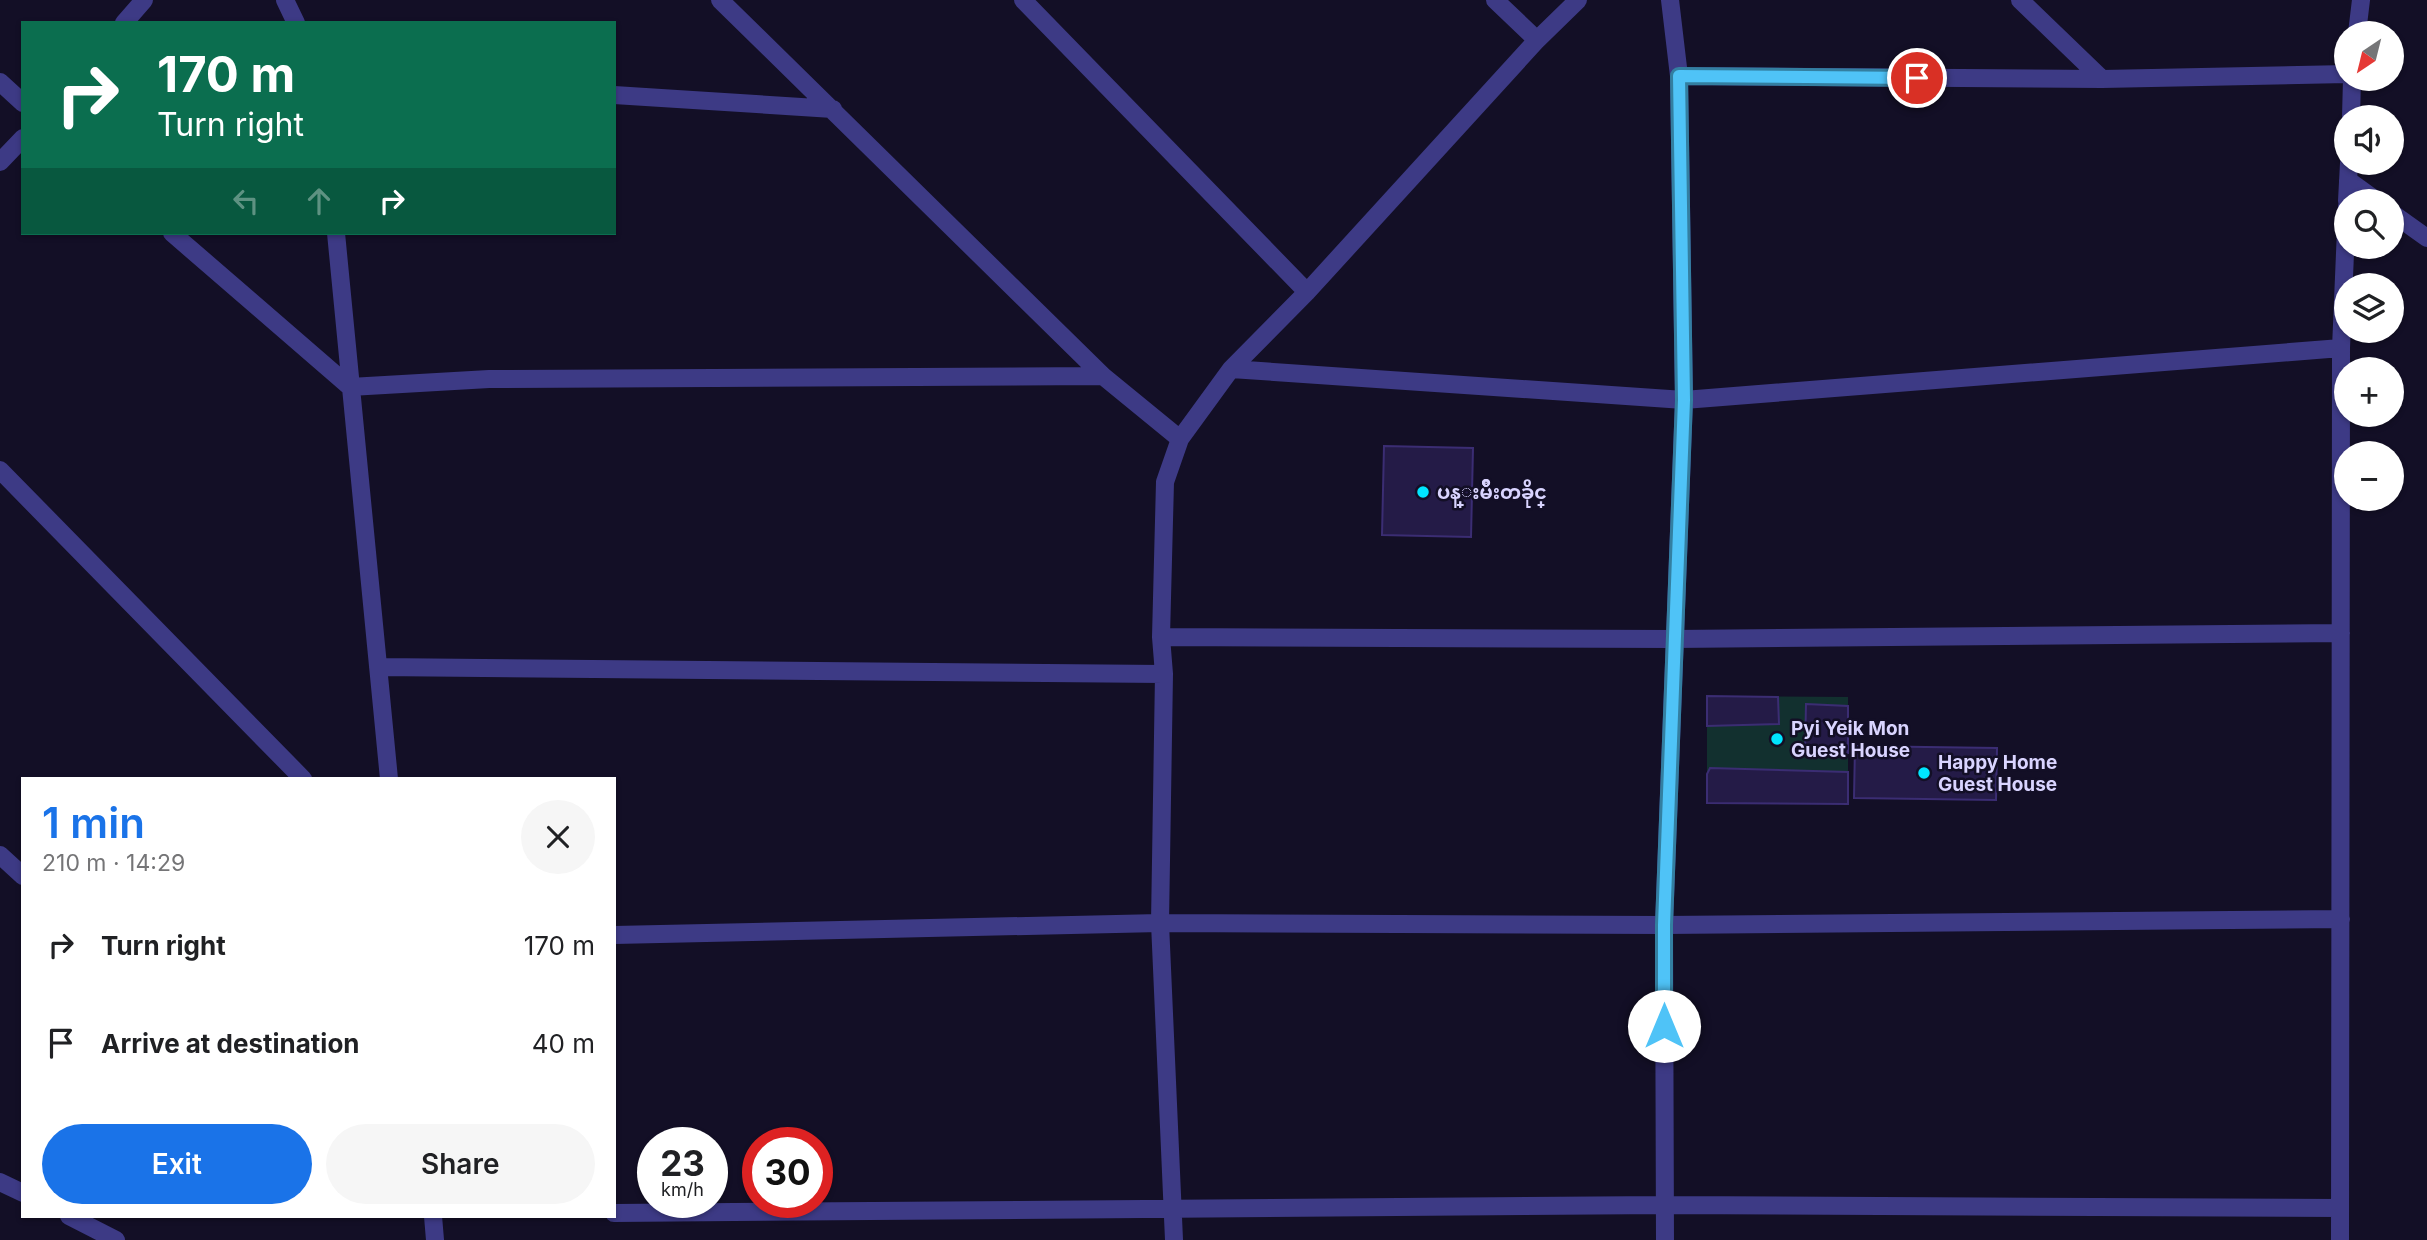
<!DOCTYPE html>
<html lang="en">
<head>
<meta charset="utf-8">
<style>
	:root { --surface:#fff; --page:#f6f6f6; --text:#202124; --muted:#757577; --accent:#1a73e8 }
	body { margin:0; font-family:Inter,"Noto Sans Myanmar",sans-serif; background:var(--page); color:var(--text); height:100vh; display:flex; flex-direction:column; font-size:26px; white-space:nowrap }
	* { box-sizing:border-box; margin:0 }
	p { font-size:23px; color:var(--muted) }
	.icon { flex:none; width:38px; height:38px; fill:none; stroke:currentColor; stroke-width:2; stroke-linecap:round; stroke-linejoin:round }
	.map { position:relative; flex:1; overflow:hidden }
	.side { position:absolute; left:21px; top:777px; width:595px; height:441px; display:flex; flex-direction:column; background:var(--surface); border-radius:0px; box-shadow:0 2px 5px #0004 }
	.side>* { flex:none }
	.banner { position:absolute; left:21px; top:21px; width:595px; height:214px; border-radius:0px; box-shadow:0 2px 5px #0004; background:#0b6e4f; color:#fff; overflow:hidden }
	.needle { width:46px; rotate:215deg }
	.controls { position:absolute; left:2334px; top:21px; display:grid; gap:14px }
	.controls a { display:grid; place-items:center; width:70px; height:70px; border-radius:50%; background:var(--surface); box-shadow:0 2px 5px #0004; font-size:35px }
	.speed { position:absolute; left:637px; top:1127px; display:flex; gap:14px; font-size:35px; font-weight:700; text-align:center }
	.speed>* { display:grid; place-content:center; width:91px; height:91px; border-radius:50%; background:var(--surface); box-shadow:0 2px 5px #0004; line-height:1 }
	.speed small { font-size:18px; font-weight:400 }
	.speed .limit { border:10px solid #d22; background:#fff; color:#111 }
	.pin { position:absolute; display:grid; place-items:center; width:60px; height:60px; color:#fff; margin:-30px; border:4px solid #fff; border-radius:50%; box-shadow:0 2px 7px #0007 }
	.me { position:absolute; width:77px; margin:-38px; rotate:0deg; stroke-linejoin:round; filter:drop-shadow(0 0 5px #0008) }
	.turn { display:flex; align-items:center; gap:24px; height:147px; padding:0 21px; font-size:32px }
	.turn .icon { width:91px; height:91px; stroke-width:2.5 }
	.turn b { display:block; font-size:49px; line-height:60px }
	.lanes { display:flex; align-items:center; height:66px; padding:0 21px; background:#0003; justify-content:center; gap:35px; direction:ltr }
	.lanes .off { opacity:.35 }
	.round { display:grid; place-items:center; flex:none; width:74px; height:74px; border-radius:37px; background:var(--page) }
	.head { display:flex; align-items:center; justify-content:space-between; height:119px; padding:0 21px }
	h1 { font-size:42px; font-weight:600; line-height:52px; color:var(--accent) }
	.button { display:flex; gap:14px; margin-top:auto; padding:14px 21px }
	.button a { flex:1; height:80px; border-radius:42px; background:var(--accent); color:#fff; font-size:28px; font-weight:600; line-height:80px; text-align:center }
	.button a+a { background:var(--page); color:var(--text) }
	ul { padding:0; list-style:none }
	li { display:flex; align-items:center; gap:21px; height:98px; padding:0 21px }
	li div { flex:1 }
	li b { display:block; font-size:26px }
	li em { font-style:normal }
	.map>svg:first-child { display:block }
</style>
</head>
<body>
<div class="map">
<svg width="2427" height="1240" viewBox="0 0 2427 1240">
	<rect width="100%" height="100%" fill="#130f26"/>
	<!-- green -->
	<path fill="#12302f" d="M1707,696L1848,697V804L1707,803Z"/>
	<!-- building -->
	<path fill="#241b47" stroke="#3b2d73" stroke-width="2" d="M1384,446L1473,448L1471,537L1382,535Z
		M1707,696L1778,697L1779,724L1707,726Z
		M1806,704L1848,706V753L1805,752Z
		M1855,746L1997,748L1996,800L1854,798Z
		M1710,768L1848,772V804L1707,803V774Z"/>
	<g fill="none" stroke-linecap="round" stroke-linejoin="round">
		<!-- minor -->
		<path stroke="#3d3a85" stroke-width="18" d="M285,0L296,23
			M720,0L1103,376L1180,439
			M1023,0L1307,292
			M1495,0L1537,40
			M2020,0L2102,79
			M124,23L144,0
			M2357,33L2361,0
			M1679,76L2102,79L2347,74
			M0,82L23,103
			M614,95L833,109
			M2351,117L2352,79
			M0,162L23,138
			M2348,180L2377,201
			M2347,201L2349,163
			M2392,213L2427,238
			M172,233L350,387L489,379L1103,376
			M336,233L389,779
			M1231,369L1684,400L2341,348
			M0,470L303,779
			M1161,637L1674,639L2341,633
			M378,667L1164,674
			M0,855L23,876
			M614,935L1160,923L1664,925L2341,919
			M0,1182L23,1193
			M614,1213L1665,1205L2340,1208
			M69,1216L116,1240
			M433,1216L435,1240
			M1174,1240L1160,923L1164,674L1161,637L1165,482L1180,439L1231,369L1307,292L1537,40L1578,0
			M1665,1240L1664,925L1684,400L1679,76L1670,0
			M2340,1240L2341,348L2347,206"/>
	</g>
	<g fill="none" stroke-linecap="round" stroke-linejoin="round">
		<defs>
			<path id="route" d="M1664,1026V925L1684,400L1679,76L1917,78"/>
		</defs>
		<!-- route casing -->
		<use href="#route" stroke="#337fa1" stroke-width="18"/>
		<!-- route -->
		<use href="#route" stroke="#4fc3f7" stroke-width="12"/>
	</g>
	<!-- markers -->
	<g fill="#00e5ff" stroke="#130f26" stroke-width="2.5">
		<circle cx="1423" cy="492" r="7"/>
		<circle cx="1777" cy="739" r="7"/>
		<circle cx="1924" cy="773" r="7"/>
	</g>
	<g text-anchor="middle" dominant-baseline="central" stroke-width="5" stroke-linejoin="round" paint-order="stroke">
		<!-- poi labels -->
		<g font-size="19" font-weight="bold" fill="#d9d4ff" stroke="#130f26" text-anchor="start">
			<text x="1437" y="492">ပန္းမ်ိဳးတခိုင္</text>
			<text x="1791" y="728">Pyi Yeik Mon<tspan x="1791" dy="22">Guest House</tspan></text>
			<text x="1938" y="762">Happy Home<tspan x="1938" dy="22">Guest House</tspan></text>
		</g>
	</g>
</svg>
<div class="controls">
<a><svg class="needle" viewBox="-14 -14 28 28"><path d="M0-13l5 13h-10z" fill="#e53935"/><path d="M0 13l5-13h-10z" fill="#757577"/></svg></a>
<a><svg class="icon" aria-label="sound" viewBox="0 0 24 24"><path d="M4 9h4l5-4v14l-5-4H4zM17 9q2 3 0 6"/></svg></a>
<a><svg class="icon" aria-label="search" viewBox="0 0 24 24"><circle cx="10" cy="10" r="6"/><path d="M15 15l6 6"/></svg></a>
<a><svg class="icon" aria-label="layers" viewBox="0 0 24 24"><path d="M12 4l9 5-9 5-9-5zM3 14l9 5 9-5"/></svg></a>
<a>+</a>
<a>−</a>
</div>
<div class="speed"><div>23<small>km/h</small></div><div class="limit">30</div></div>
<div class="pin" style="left:1917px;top:78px;background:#d93025"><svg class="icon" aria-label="arrive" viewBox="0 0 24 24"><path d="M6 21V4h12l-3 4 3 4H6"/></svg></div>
<svg class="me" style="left:1664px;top:1026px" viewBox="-20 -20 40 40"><circle r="19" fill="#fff"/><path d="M0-13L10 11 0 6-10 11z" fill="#4fc3f7"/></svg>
<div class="banner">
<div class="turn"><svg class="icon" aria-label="right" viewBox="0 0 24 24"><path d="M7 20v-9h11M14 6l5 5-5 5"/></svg><div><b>170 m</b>Turn right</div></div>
<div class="lanes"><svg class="icon off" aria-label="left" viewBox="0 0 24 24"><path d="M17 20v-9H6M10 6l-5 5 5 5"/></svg><svg class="icon off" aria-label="ahead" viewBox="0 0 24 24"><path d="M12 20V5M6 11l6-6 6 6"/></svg><svg class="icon" aria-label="right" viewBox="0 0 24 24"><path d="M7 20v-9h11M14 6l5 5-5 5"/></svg></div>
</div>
<section class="side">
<div class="head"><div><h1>1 min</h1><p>210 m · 14:29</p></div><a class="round"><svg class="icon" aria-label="close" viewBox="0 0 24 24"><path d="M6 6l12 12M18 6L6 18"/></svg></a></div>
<ul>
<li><svg class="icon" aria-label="right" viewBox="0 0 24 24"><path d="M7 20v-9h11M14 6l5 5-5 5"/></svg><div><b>Turn right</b></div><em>170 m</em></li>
<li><svg class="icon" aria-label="arrive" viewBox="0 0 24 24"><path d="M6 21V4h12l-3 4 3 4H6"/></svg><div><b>Arrive at destination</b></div><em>40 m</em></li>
</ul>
<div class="button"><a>Exit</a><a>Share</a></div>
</section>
</div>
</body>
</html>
